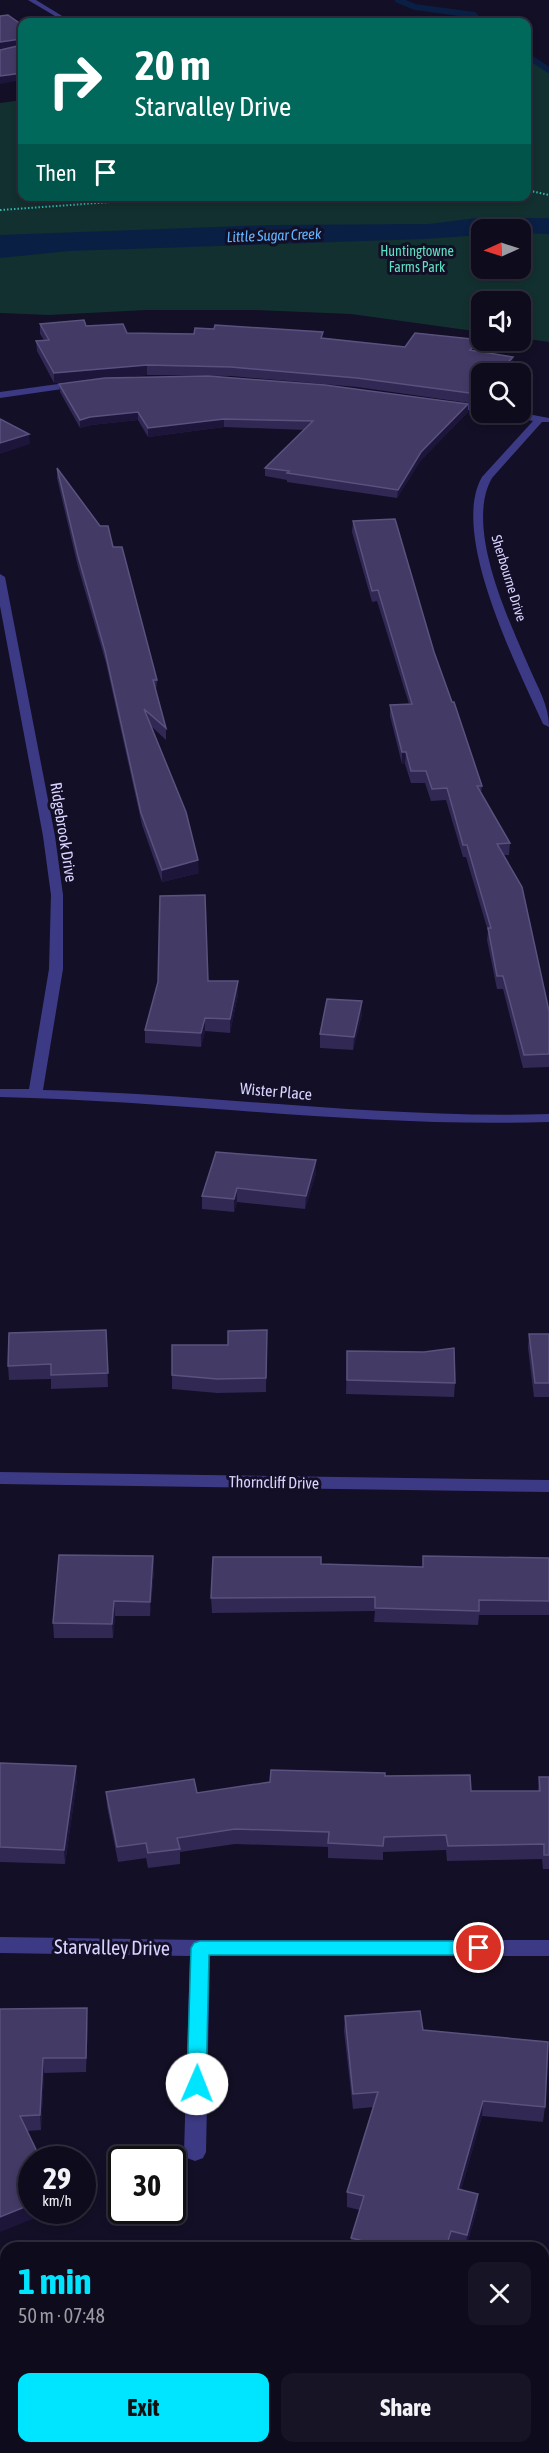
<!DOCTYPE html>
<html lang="en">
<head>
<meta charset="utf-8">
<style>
	:root { --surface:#0e0b1c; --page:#171425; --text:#f1f3f6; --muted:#9b9ba3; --line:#2e2b3b; --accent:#00e5ff }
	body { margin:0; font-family:"Asap Condensed",sans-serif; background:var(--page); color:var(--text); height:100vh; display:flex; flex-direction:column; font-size:22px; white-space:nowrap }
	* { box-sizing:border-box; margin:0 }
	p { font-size:20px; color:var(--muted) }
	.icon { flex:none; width:33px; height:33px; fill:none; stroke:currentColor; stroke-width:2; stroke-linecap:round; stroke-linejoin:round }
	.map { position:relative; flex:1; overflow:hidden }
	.details { position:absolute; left:0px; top:2242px; width:549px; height:212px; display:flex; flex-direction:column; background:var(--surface); border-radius:18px 18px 0 0; box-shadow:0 3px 9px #0003,0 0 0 2px var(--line) }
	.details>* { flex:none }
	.hud { position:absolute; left:18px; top:18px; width:513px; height:183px; border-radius:12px; box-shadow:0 3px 9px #0003,0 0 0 2px var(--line); background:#00695c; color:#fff; overflow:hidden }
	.needle { width:39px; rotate:267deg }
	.buttons { position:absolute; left:471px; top:219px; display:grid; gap:12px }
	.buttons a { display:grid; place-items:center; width:60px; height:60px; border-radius:12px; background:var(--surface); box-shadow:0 3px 9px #0003,0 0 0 2px var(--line); font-size:30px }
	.speed { position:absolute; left:18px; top:2146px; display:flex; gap:12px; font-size:30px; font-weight:700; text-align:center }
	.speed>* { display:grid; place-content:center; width:78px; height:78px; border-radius:50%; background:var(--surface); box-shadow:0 3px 9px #0003,0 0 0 2px var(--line); line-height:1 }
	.speed small { font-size:15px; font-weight:400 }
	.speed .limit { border:3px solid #111; border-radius:9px; background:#fff; color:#111 }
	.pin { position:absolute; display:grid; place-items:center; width:51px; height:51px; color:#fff; margin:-26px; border:3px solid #fff; border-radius:50%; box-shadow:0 2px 6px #0007 }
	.me { position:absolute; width:66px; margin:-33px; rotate:1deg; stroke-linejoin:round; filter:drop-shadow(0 0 4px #0008) }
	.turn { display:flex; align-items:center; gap:21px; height:126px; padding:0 18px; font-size:27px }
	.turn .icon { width:78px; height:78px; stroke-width:2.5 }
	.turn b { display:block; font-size:42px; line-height:51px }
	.then { display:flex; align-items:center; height:57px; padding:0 18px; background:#0003; gap:12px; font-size:22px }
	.round { display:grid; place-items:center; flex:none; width:63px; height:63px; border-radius:12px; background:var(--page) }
	.overview { display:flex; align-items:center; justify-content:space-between; height:102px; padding:0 18px }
	h1 { font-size:36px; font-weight:700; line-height:45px; color:var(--accent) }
	.action { display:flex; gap:12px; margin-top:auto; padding:12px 18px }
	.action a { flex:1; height:69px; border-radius:12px; background:var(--accent); color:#111; font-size:24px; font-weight:700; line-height:69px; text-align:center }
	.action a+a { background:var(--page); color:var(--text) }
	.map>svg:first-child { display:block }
</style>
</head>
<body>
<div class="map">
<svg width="549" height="2453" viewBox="0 0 549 2453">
	<rect width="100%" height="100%" fill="#130f26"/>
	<!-- green -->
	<path fill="#12302f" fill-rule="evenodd" d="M527,60L549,70V342L521,338L520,302H482L481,332L351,314L255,310H147L49,315L0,313V103L22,100V196H526ZM482,230H520V268H482Z"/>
	<!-- water -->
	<path fill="#0a1f44" d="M477,218H549V234L521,233L520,230H482L481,235L425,239L69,251L0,258V235L272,225L429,224Z"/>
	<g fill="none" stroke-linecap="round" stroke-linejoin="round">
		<!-- stream -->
		<path stroke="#0a1f44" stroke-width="6" d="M398,0L415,7L474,15L481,22
			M526,55L549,70"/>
		<!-- path -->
		<path stroke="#2fb8b0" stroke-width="2" stroke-dasharray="1.5 2" stroke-linecap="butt" d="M526,190L549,195
			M0,210L195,196"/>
		<!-- minor -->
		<path fill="#3d3a85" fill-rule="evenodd" d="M28,0H36L72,22H65Z
			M80,381L85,384L83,386L0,398V392Z
			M447,402L482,407L483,412L444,407L442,405Z
			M492,412H517L549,418V422H542L492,478C464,527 509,620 529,667C538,688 549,705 549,727L543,724C518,668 449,534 482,477L533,421Z
			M0,574L5,577L55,836L63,895V969L43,1090C212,1094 380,1119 549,1114V1122C366,1128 183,1101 0,1097V1089H29L49,969L51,895L43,836L0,606Z
			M0,1472L549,1480V1492L0,1484Z
			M0,1937L200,1940H549V1956H210L206,2152L203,2158L195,2161L187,2158L184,2152L190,1956L0,1953Z"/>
	</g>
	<!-- wall -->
	<path fill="#312854" d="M40,324L86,326L127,333L323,338L405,347L482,340V350L480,351L513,357V366L476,404L357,387L231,376L147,375L109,378L468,404V412L421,460L397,498L287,482V480L265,476V468L305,430L224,427L148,437L138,420L91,425L80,428L60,392L59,384L100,379L54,383L37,351L36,341L44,340L40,334Z
		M57,468L113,547L157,680L156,691L166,728V740L152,727L199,873L162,882L142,825L106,663L78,567L57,478Z
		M353,521L434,652L482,786L481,793L510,843L509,855H504L549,1011V1067L523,1068L503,989H497L487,940L488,931L466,857H463L446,800L431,801L425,783H411L405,764H402L390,716V705L409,704L377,601L372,602L352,532Z
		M208,981L238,994L230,1033L205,1031L201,1047L145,1043V1030Z
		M362,1001V1014L353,1050L320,1048V1034Z
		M316,1160V1173L305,1209L237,1202L234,1212L202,1209V1196Z
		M106,1330L108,1387L51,1389V1379L9,1380L8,1366Z
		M267,1330L266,1392L217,1393L172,1389V1375L228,1345Z
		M529,1334H549V1397H534L528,1348Z
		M347,1351L455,1383L454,1397L346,1394Z
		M153,1556L154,1570L150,1616H115L113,1638H54L53,1623Z
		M549,1558V1615H479L478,1625L374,1622L375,1611L212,1613L211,1598L321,1564L423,1567Z
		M0,1763L77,1780L65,1864L0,1862Z
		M385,1776L471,1791H538L539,1777H549V1869H543L542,1859L447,1861L446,1850L383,1852V1860L328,1858V1847L235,1844L180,1852V1864L148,1868L146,1858L118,1862L107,1806L106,1792L197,1793Z
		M0,2009L88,2023L86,2072L44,2073L41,2130L27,2131L0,2232Z
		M345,2016L423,2030L545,2107L543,2122L482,2116L461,2190L478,2194L477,2209L466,2248L450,2246L449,2248H351V2238L360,2210L347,2207V2192L374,2107L353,2109L344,2031Z"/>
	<!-- shaded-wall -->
	<path fill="#1d163a" d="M21,39L22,46L0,49V42Z
		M22,73V80L0,84V76Z
		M482,340V350L470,359V350Z
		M513,357V366L506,374H497Z
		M147,365V375L54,383V373Z
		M482,389V398L476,404L477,394Z
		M468,404V412L421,460L397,498L398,490L421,452Z
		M138,412V420L91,425L80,428V420L90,417Z
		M224,419V427L148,437V428Z
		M29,434L30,444L0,454V443Z
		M402,752H406L405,764H402Z
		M198,860L199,873L162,882V870Z
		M238,981V994L230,1033V1019Z
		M362,1001V1014L353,1050L354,1037Z
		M205,1018V1031L201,1047V1033Z
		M316,1160V1173L305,1209L306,1196Z
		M237,1188V1202L234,1212V1199Z
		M153,1556L154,1570L150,1616V1602Z
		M114,1601L115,1616L113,1638L112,1624Z
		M76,1766L77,1780L65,1864L64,1850Z
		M87,2008L88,2023L86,2072V2058Z
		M43,2058L44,2073L41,2130L40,2115Z
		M483,2101L482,2116L457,2204L458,2189Z
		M478,2194L477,2209L466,2248L467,2235Z
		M32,2204V2211H53L0,2232V2217Z
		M451,2231L449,2248H446Z"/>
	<!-- building -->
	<path fill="#433a66" stroke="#5a527e" stroke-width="1.5" d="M8,15L22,25V42L21,39L0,42V16Z
		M22,45V73L0,76V50Z
		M84,320L86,326L123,324L127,333L194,334L195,328L214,329L215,325L323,332L321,338L405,347L415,333L482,340L470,350L513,357L497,374H482V389L477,394L357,378L231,367L147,365L54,373L36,341L49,340L40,324Z
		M208,376L325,385L468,404L421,452L398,490L287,473L289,471L265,468L313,421L224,419L148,428L138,412L90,417L80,420L59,384L105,378Z
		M0,419L29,434L0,443Z
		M57,468L100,526H108L113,547H122L157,680H153L166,728L144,709L186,812L198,860L162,870L141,813L105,651L78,556Z
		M395,519L434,652L452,702H454L482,786H477L510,843L497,844L522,887L549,1011V1054L524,1055L503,976H497L488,928H491L467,845H463L447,788L432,789L426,771H411L406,752H402L390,705L412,704L378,590L372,591L353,521Z
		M205,895L208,981H238L230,1019L205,1018L201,1033L145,1030L158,982L160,896Z
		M327,999L362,1001L354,1037L320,1034Z
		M216,1152L316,1160L306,1196L237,1188L234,1199L202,1196Z
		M106,1330L108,1373L51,1375V1364L8,1366L9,1333Z
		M267,1330L266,1378L217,1379L172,1375V1345H228V1331Z
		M529,1334H549V1383H535Z
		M454,1348L455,1383L347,1380V1351L424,1352Z
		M59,1555L153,1556L150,1602L114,1601L112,1624L53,1623Z
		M423,1556L549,1558V1601L479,1600V1611L375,1608V1597L211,1598L213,1557H321V1564L423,1567Z
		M0,1763L76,1766L64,1850L0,1847Z
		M271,1770L385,1773V1776L470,1775L471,1791H540L539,1777H549V1855H544V1844L448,1846L446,1835L384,1837L383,1846L328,1843L329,1832L235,1829L177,1838L180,1849L148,1853L146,1843L117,1847L106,1792L194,1779L197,1793L270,1782Z
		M87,2008L86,2058H43L40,2115L20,2116L41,2160H32V2204L0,2217V2009Z
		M420,2011L423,2030L548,2042L545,2107L483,2101L458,2189L478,2194L467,2235L451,2231L446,2248H391L351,2238L364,2196L347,2192L378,2092L353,2094L345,2016Z"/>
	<!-- route -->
	<path fill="#00e5ff" stroke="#0095a6" stroke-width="1.5" d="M200,1941H479L486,1943L488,1948L486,1953L479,1955H209L206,2084L203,2090L197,2092L190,2090L187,2084L191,1948L194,1943Z"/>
	<g text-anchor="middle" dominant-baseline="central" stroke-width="6" stroke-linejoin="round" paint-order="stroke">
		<!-- far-park labels -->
		<g font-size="14" fill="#5fe0c0" stroke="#130f26">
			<text x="417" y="251">Huntingtowne<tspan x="417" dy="16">Farms Park</tspan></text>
		</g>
		<!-- far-street labels -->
		<g font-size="14" fill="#d9d4ff" stroke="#130f26">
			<text transform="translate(509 578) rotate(73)">Sherbourne Drive</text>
		</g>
		<!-- far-water labels -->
		<g font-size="15" font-style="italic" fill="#62b6ff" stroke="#130f26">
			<text transform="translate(274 235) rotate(-2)">Little Sugar Creek</text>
		</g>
		<!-- street labels -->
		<g font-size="16" fill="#d9d4ff" stroke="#130f26">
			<text transform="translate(64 832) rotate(81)">Ridgebrook Drive</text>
			<text transform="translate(276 1091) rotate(5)">Wister Place</text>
			<text transform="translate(274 1482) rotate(1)">Thorncliff Drive</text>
		</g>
		<!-- near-street labels -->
		<g font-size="20" fill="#d9d4ff" stroke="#130f26">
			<text transform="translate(112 1947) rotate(1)">Starvalley Drive</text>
		</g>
	</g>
</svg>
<div class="buttons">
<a><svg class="needle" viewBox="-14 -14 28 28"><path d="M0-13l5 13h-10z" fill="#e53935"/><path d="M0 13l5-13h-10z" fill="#9b9ba3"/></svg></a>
<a><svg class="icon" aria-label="sound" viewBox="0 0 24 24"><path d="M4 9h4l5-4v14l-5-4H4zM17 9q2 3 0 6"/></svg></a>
<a><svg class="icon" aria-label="search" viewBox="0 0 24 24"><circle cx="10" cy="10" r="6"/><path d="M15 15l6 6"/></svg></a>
</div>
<div class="speed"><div>29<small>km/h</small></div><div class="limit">30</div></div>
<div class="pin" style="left:479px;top:1948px;background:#d93025"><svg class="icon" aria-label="arrive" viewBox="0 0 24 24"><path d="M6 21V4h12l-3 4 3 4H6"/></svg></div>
<svg class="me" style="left:197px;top:2084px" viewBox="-20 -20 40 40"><circle r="19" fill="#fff"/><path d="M0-13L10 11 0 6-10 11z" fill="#00e5ff"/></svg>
<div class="hud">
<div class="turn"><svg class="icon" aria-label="right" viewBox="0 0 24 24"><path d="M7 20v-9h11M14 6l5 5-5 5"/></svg><div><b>20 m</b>Starvalley Drive</div></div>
<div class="then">Then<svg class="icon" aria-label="arrive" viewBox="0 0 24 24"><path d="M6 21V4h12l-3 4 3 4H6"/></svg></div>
</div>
<section class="details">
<div class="overview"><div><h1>1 min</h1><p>50 m · 07:48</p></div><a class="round"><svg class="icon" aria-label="close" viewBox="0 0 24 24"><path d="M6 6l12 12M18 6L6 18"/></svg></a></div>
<div class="action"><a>Exit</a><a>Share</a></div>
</section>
</div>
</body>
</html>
